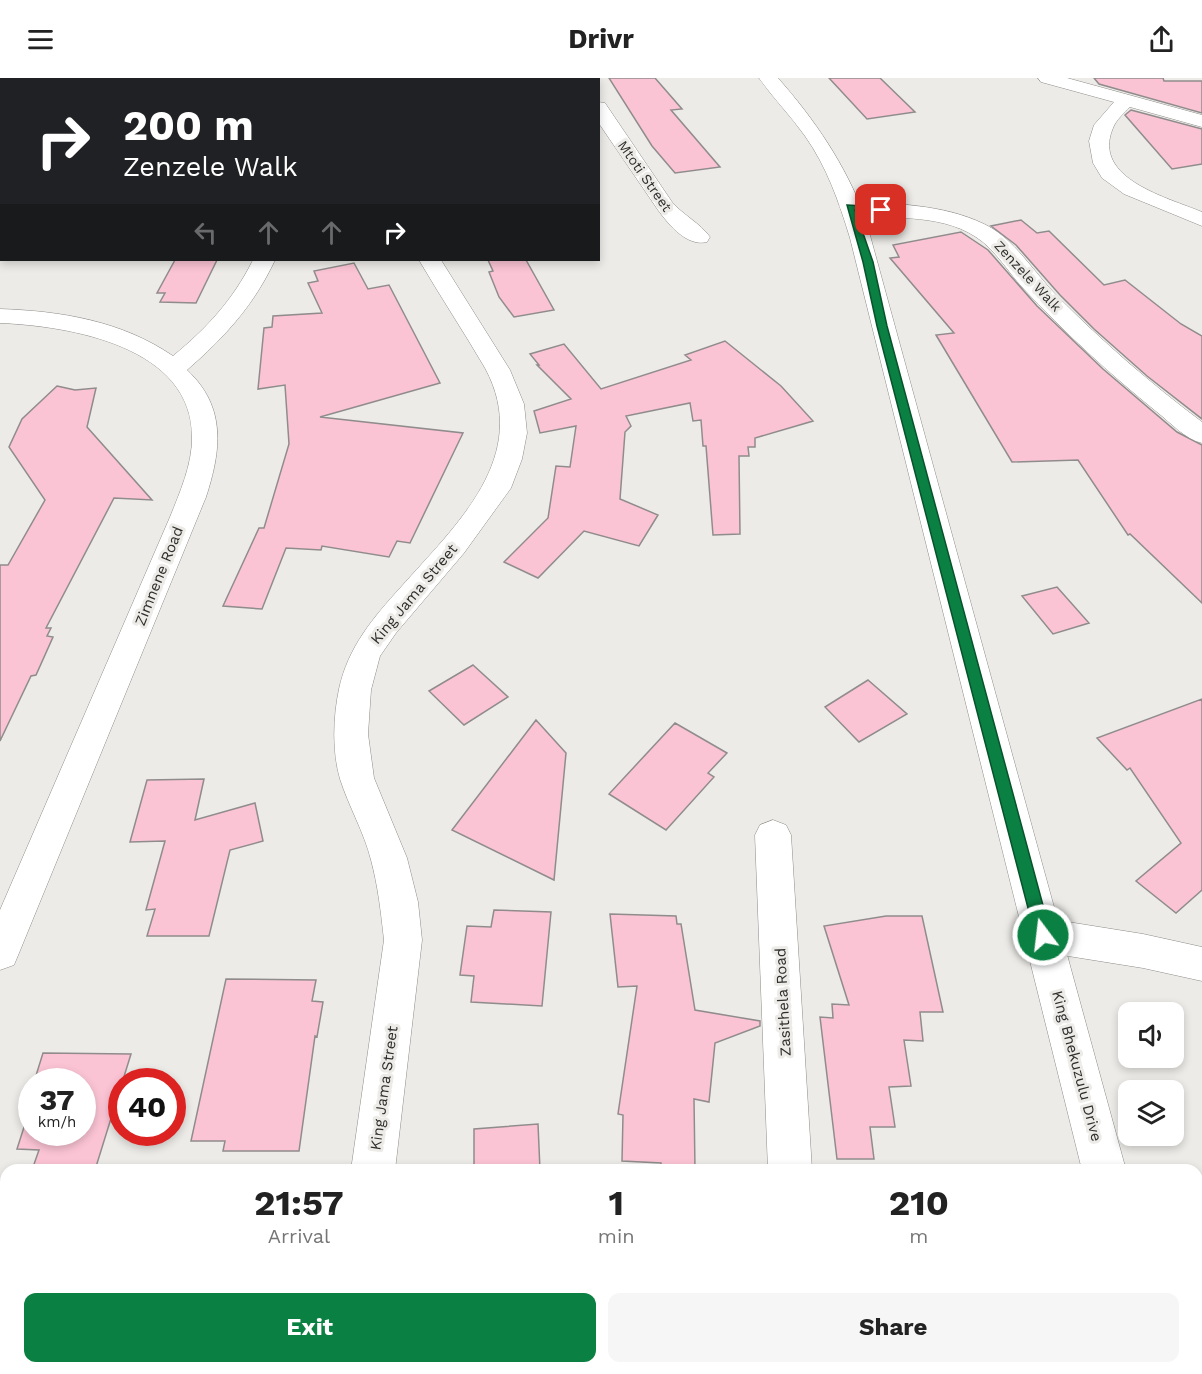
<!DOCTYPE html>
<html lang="en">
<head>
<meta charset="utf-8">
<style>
	:root { --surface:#fff; --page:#f6f6f6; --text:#222; --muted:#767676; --accent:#0b8043 }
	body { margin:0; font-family:"Work Sans",sans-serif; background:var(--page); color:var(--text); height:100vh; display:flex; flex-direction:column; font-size:22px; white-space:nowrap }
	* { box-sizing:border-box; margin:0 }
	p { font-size:20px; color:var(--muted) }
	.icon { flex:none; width:33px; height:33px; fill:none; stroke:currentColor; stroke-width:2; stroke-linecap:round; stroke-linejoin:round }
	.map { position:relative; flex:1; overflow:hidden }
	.details { position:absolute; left:0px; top:1086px; width:1203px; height:210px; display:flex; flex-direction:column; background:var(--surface); border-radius:18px 18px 0 0; box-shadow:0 3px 9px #0003 }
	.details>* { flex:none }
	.guide { position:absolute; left:0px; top:0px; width:600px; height:183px; box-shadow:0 3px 9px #0003; background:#202124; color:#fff; overflow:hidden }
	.fabs { position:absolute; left:1118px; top:924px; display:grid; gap:12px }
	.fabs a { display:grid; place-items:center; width:66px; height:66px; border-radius:12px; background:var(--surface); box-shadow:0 3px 9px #0003; font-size:30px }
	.speed { position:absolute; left:18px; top:990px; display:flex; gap:12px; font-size:30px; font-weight:700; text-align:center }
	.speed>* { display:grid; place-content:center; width:78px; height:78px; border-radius:50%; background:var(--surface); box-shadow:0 3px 9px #0003; line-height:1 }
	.speed small { font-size:15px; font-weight:400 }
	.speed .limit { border:9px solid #d22; background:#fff; color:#111 }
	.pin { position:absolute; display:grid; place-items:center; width:51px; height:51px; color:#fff; margin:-26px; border-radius:12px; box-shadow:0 3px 9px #0006 }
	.me { position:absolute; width:66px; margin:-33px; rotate:345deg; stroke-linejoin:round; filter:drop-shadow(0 0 4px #0008) }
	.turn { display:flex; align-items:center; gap:21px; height:126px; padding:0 24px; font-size:27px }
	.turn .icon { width:78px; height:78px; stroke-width:2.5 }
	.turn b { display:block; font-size:42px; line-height:51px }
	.lanes { display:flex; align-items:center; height:57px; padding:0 24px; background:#0003; justify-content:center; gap:30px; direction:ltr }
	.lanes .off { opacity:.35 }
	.eta { display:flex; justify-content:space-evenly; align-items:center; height:102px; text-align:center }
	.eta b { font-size:36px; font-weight:700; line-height:42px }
	.primary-button { display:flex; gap:12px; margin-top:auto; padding:12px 24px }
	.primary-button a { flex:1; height:69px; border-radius:12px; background:var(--accent); color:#fff; font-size:24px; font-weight:700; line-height:69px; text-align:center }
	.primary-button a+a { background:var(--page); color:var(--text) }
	header { display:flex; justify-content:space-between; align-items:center; height:78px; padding:0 24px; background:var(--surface); font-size:27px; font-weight:700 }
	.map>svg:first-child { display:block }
</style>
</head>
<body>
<header><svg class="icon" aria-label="menu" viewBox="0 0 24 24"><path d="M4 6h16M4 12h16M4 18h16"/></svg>Drivr<svg class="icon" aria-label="share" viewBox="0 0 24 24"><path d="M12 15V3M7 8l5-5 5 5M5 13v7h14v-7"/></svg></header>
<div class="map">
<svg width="1202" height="1296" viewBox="0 0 1202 1296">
	<rect width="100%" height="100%" fill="#ecebe7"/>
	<!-- building -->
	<path fill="#fbc4d4" stroke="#908c8d" stroke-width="1.5" d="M609,0H655L682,31L671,32L720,89L675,95L652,68Z
		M829,0H880L915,34L867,41Z
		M1094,0H1163L1164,3H1202V35L1099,6Z
		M1131,32L1202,51V86L1172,91L1125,37Z
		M1021,142L1037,155L1049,153L1104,207L1125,202L1181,246L1202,258V341L1147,298L1094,251L1060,217L1016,167L991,148Z
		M961,154L988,172L1037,228L1103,291L1177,354L1202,367V525L1130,456L1128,457L1078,382L1012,384L936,257L954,255L890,180L899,179L893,167Z
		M175,182H217L196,225L160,224L165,215H157Z
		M488,182H526L554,232L514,239L499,219L489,194L493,193Z
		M354,185L368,211L389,207L440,305L320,339L463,355L410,465L397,463L389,479L322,468L321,472L286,470L262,531L223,528L259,450H264L289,366L285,307L258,311L264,250L272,249L273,238L322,235L308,205L318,203L314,193Z
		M725,263L781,308L813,343L755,360V369H748L749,378H739L740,456L713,457L706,368H703L701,342L693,343L690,325L626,338L631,348L625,354L620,421L658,437L639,468L584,453L538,500L504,484L548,440L556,388L570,389L576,348L540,355L534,333L571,321L537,287H539L530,276L564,266L601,311L691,282L685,277Z
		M57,308L75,312L96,310L87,349L152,422L114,420L46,550H51L47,558L53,559L36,597L31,598L0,663V487H8L45,422L9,369L22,341Z
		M1057,509L1089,545L1053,556L1022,518Z
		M473,587L508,619L464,647L429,613Z
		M868,602L907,636L859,664L825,629Z
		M1202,621V812L1176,835L1136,803L1181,765L1130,690L1127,692L1097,660Z
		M536,642L566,675L554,802L452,752Z
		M675,645L727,675L708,695L714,699L666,752L609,716Z
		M204,701L195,742L255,725L263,763L230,772L209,858H147L155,831L146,832L165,763L130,764L147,702Z
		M494,832L551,834L542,928L471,924L474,898L460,897L467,848L491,849Z
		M610,836L676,838L677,846H681L695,932L760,943V948L715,965L709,1024L694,1021L695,1092H661V1085L622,1083L623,1037L618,1036L637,908L618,909Z
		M886,838H922L943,934H920L923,963L904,962L911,1008L889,1009L895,1049H870L874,1081H837L820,939L833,940L832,926L849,927L824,848Z
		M226,901L316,902L312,923L323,924L317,959L315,958L299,1073H223L225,1063H191Z
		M43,975L131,976L95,1092H32L39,1072L17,1071L32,1024V1054H82V1004H34Z
		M538,1046L540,1092H474V1051Z"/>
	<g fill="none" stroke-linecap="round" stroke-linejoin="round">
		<defs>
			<path id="minor" d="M171,0H190L170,2Z
				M379,0H398L378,2Z
				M570,0H588L589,2H571Z
				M1038,0H1067L1202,37V49L1130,29C1124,35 1116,42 1113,50C1091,101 1169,120 1202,134V148L1124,116L1102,100L1093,85L1089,63L1094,47L1114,24L1041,4Z
				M598,24L605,25L672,124C683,137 700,145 710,159L707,164C687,169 669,147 658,132L598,44Z
				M0,97H2L0,110Z
				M850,123C894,126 943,126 984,146C1014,160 1034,195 1058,219C1103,264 1151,306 1202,344V365C1185,361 1171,345 1157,334C1110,296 1064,254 1023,210C1007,193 996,172 976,159C936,133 887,144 843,133L839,129L843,125Z
				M253,182H275C254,227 225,259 187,292C227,329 221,373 206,419L19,875L14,887L0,892V832L170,439C180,414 192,387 192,360C193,268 69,248 0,245V231C61,233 122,243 173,278C207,250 233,222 253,182Z
				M419,182H441L510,292L524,326L527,355L522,381L511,410L464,475L396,555L380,578L371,612L368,656L374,700L407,780L418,824L422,862L395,1092H351L384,862C381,835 378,808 371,782C364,754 349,729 340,701C332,674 333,639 339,611C348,569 373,540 401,509C455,448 533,378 485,290C464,254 440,218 419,182Z
				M773,742L786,747L791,757L812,1092H768L755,757L760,747Z
				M1043,840L1143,856L1202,869V903L1143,890L1043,874L1030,869L1024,857L1030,845Z
				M325,1290H373V1296H325Z
				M445,1290H498L501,1296H448Z
				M774,1290H822V1296H774Z"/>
			<path id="tertiary" d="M759,0H778C815,42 845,86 865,139L1126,1092H1082L850,160C839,124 827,89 805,58C791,38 773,20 759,0Z
				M1147,1290H1195L1198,1296H1150Z"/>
		</defs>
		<!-- minor casing -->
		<use href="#minor" stroke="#8d8c89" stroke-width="1"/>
		<!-- tertiary casing -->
		<use href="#tertiary" stroke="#8d8c89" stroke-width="1"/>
		<!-- minor -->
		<use href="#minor" fill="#fff" fill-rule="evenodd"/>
		<!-- tertiary -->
		<use href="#tertiary" fill="#fff" fill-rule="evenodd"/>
	</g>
	<!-- route -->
	<path fill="#0b8043" stroke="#07532c" stroke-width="1.5" d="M847,127L881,129L886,132L881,134L855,132L873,184L887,248L1051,857L1049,862L1043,864L1038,862L1035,857L877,248L863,184Z"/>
	<g text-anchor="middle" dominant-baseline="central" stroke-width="6" stroke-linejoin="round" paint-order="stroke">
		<!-- far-street labels -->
		<g font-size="14" fill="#2f2e2d" stroke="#ecebe7">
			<text transform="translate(645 98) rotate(55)">Mtoti Street</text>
			<text transform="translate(1028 198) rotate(47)">Zenzele Walk</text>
		</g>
		<!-- street labels -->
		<g font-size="15" fill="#2f2e2d" stroke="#ecebe7">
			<text transform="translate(159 498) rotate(-68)">Zimnene Road</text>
			<text transform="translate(414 516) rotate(-50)">King Jama Street</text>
			<text transform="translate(783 924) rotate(-93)">Zasithela Road</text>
			<text transform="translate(1077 988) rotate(75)">King Bhekuzulu Drive</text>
			<text transform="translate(384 1010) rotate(-82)">King Jama Street</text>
		</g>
	</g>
</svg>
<div class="fabs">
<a><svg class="icon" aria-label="sound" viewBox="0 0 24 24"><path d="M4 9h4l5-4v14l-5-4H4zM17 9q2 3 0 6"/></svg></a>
<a><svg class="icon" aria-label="layers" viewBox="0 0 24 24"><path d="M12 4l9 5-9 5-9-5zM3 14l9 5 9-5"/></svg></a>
</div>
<div class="speed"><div>37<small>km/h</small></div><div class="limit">40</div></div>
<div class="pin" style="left:881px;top:132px;background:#d93025"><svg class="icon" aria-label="arrive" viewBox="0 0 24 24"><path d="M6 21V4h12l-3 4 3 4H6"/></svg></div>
<svg class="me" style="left:1043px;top:857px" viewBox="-20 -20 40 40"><circle r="17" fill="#0b8043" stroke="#fff" stroke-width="3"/><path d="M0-11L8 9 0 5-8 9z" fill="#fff"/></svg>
<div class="guide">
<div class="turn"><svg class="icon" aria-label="right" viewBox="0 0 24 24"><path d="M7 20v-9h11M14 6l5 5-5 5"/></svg><div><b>200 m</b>Zenzele Walk</div></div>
<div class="lanes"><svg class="icon off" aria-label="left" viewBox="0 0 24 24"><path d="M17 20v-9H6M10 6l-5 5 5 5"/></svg><svg class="icon off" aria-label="ahead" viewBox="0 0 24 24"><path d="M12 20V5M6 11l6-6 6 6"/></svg><svg class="icon off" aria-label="ahead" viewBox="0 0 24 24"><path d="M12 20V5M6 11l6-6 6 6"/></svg><svg class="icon" aria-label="right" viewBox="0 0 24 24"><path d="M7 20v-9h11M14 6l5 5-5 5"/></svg></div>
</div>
<section class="details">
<div class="eta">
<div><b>21:57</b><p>Arrival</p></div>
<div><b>1</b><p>min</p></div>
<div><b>210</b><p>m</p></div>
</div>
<div class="primary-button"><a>Exit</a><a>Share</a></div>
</section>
</div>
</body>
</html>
